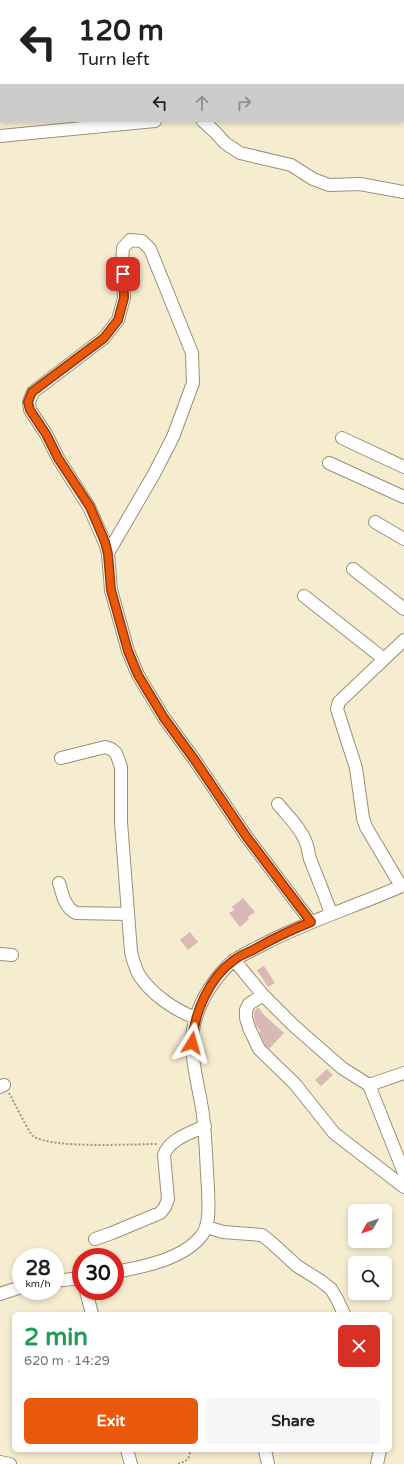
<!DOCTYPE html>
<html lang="en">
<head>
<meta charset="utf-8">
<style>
	:root { --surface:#fff; --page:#f6f6f6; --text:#202124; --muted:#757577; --accent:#ea580c }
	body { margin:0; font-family:"Varela Round",sans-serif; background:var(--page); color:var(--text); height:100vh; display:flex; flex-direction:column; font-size:15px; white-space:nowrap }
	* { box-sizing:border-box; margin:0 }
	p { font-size:13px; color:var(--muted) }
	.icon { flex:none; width:22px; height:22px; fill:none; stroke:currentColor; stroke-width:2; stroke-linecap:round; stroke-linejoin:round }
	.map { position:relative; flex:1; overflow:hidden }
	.drawer { position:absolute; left:12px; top:1312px; width:380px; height:140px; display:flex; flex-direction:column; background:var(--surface); border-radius:6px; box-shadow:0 2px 6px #0003 }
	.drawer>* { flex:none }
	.hud { position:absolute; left:0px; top:0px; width:404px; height:122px; box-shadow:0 2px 6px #0003; background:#fff; color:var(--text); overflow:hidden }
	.needle { width:26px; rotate:230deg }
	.controls { position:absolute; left:348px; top:1204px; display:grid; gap:8px }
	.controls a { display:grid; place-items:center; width:44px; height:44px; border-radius:6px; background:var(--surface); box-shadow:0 2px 6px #0003; font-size:20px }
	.speed { position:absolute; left:12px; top:1248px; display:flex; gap:8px; font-size:20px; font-weight:700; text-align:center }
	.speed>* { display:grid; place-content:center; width:52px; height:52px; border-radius:50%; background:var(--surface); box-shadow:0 2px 6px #0003; line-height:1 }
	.speed small { font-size:10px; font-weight:400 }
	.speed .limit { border:6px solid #d22; background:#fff; color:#111 }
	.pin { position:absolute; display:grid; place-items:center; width:34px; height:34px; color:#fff; margin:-17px; border-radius:8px; box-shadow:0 2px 6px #0006 }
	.me { position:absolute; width:44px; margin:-22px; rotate:8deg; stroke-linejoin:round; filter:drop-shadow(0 0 3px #0008) }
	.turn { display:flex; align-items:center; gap:14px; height:84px; padding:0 12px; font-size:18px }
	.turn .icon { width:52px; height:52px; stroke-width:2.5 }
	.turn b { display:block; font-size:28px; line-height:34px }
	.lanes { display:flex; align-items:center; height:38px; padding:0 12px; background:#0003; justify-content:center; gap:20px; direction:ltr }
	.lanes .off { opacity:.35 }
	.round { display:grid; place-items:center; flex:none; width:42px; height:42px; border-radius:6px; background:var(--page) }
	.head { display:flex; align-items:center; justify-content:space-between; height:68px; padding:0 12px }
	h1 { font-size:24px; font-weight:800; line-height:30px; color:#1e9e55 }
	.cta { display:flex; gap:8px; margin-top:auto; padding:8px 12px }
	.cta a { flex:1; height:46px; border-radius:6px; background:var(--accent); color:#fff; font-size:16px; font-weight:800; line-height:46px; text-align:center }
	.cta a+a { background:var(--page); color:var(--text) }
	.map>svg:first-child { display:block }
</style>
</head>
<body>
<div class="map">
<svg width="404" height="1464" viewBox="0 0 404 1464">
	<rect width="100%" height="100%" fill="#f6edd1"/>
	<!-- building -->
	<path fill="#d9b8b5" d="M243,898L255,912L248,917L249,919L240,927L229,913L234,910L232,907Z
		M190,932L198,942L188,950L180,940Z
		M264,966L275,983L268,987L257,970Z
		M258,1007L264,1015L284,1033L269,1049L265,1045L259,1032L261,1031L256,1026L254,1017V1012Z
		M327,1069L333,1075L321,1086L315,1080Z"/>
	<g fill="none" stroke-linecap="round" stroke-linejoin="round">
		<defs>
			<path id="minor" d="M302,0L303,1
				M282,1L285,0
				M343,1L349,0
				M203,121L215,132L225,143L240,153L291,165L313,179L329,185L360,184L404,192
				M0,136L155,121
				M342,438L404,467
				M329,463L404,497
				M375,522L404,539
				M108,553L154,474L173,437L193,383L192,353L150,249L142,241L130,240L123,248L122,263L124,298L118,320L104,338L33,392L29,402L30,410L46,434L58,458L89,507L105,543L108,553L111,590L128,651L138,675L164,718L194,759L246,836L311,922
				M353,569L404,609
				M304,596L384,659
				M61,758L105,747L111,749L116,753L121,767V822L131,952C133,960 135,968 139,975C151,994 176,1011 196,1018
				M278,804C287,815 298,825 304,838C308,845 308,852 310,859C317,877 325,895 331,914
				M59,883C63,895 64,907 76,913L128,914
				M401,886L366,827L363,818L356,768L337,709L339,702L404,640
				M0,954L12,955
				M234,960L263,995L293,1025L342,1068L369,1085L404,1173
				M263,995L249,1004L246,1010V1018L249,1028L259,1049L295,1084L334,1133L404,1187
				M369,1085L404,1073
				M0,1087L4,1085
				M207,1227L223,1232L262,1235L272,1243L297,1266L321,1281L331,1289L337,1299L344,1314
				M95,1239L112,1233L160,1213L165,1207L168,1199L164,1155C169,1139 191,1133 205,1126
				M115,1272C143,1267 184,1259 202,1235C211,1222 208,1202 208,1188C206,1163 206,1139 203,1115C200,1091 192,1067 192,1043C192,1017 205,991 222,972C232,959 247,953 262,945C307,921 357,906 404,885
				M55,1281L81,1278
				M86,1291L92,1314
				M0,1294L21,1287
				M127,1450L131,1464
				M265,1450L268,1464
				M0,1462L10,1464
				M377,1464L380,1450"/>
		</defs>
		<!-- minor casing -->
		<use href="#minor" stroke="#999177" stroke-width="14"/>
		<!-- path -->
		<path stroke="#9d9682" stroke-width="2" stroke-dasharray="2 2" stroke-linecap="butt" d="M9,1093C13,1100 29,1133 33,1136C51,1149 133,1144 158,1144
			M178,1464C186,1461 190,1460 190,1450"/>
		<!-- minor -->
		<use href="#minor" stroke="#fff" stroke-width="12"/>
	</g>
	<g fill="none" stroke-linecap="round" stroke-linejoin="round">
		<defs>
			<path id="route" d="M123,274L124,298L118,320L104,338L32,392L28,402L30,410L46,434L58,458L90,507L105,542L108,554L111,590L128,651L138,675L164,718L194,759L246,836L311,922C291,930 272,939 253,950C247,953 239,956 234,960C209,978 194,1013 192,1043"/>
		</defs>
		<!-- route casing -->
		<use href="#route" stroke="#983908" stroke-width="10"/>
		<!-- route -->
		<use href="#route" stroke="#ea580c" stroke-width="7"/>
	</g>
</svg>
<div class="controls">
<a><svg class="needle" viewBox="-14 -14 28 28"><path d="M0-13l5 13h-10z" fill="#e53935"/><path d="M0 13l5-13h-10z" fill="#757577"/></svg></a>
<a><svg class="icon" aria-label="search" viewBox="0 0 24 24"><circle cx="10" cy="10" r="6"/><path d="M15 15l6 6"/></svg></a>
</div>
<div class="speed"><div>28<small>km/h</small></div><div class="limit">30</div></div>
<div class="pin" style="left:123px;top:274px;background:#d93025"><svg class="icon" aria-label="arrive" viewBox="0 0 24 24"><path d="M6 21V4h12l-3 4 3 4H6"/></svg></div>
<svg class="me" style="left:192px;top:1043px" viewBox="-20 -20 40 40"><path d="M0-17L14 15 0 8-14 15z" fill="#ea580c" stroke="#fff" stroke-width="4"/></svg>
<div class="hud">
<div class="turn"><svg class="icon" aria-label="left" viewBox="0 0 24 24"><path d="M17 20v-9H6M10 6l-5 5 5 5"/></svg><div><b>120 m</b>Turn left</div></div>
<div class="lanes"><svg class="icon" aria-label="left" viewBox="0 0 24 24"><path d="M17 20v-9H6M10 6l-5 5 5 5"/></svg><svg class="icon off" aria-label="ahead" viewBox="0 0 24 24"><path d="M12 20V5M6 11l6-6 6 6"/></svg><svg class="icon off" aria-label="right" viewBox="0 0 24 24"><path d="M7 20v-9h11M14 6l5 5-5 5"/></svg></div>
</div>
<section class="drawer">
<div class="head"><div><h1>2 min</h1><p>620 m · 14:29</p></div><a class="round" style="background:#d93025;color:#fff"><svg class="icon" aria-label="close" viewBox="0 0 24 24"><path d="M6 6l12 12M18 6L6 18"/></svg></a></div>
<div class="cta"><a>Exit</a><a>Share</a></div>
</section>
</div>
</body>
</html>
